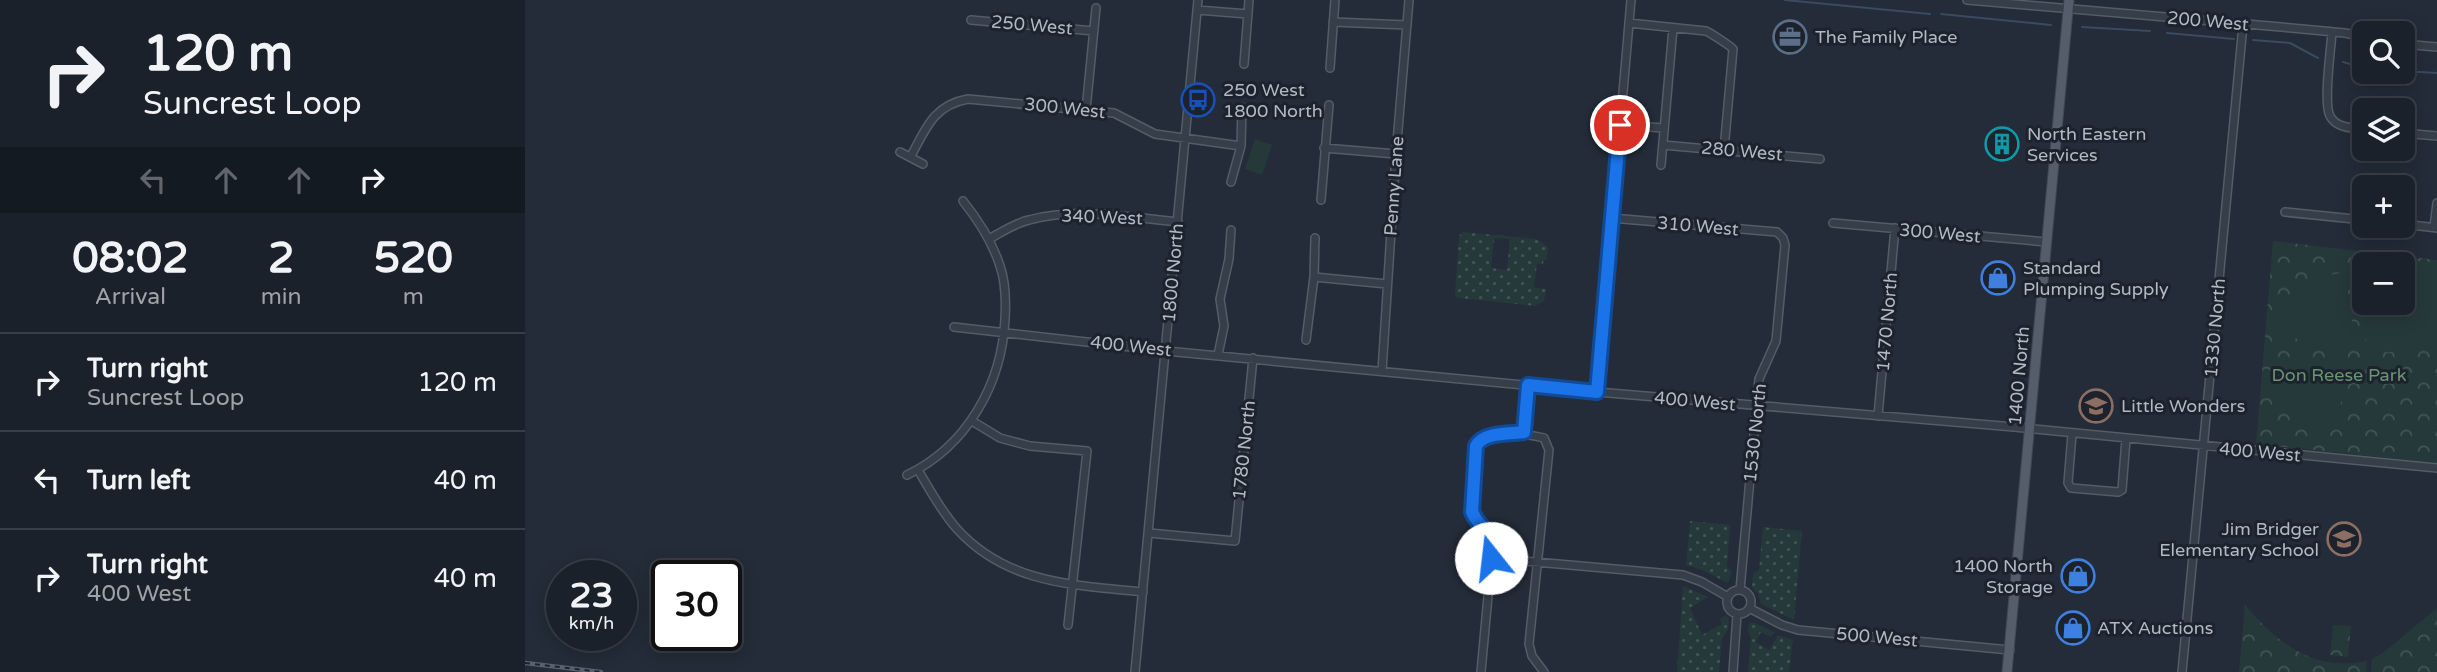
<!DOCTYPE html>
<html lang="en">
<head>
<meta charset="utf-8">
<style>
	:root { --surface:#1a212a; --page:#232932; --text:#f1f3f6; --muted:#9fa3a8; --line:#383e47 }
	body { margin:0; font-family:"Varela Round",sans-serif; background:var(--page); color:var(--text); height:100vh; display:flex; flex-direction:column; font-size:26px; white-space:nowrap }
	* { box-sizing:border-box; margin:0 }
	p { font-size:23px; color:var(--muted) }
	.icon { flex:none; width:38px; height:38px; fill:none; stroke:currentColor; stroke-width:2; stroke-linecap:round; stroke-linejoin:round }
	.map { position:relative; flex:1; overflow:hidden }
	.details { display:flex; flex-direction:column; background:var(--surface); width:525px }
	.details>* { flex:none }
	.banner { background:#1a212a; color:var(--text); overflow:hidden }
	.buttons { position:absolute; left:1827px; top:21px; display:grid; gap:14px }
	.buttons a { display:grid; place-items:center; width:63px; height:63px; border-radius:10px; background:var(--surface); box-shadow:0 4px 18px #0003,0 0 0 2px var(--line); font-size:35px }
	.speed { position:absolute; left:21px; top:560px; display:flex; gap:14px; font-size:35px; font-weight:700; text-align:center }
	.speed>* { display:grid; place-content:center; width:91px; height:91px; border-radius:50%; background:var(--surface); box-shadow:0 4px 18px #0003,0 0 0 2px var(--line); line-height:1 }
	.speed small { font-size:18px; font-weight:400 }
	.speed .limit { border:4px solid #111; border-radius:10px; background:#fff; color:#111 }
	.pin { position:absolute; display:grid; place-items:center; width:60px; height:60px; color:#fff; margin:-30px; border:4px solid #fff; border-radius:50%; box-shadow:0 2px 7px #0007 }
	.me { position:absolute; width:77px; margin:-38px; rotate:344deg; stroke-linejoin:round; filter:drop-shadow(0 0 5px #0008) }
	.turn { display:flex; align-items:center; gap:24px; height:147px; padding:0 28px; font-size:32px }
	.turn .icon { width:91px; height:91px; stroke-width:2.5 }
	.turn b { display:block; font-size:49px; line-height:60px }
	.lanes { display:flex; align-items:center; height:66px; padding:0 28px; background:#0003; justify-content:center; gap:35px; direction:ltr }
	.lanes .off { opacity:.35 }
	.eta { display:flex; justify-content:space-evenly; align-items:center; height:119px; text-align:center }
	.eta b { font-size:42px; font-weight:800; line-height:49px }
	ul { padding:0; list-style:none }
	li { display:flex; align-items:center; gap:21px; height:98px; padding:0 28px; border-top:2px solid var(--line) }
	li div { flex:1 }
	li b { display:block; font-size:26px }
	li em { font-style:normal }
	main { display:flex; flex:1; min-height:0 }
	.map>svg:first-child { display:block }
</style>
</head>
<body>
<main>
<section class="details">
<div class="banner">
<div class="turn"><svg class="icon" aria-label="right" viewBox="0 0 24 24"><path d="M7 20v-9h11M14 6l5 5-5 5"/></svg><div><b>120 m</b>Suncrest Loop</div></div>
<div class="lanes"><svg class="icon off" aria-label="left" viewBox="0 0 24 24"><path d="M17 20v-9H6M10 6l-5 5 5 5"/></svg><svg class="icon off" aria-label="ahead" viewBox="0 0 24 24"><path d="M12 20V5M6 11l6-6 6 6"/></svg><svg class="icon off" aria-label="ahead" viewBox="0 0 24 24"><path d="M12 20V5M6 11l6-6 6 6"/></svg><svg class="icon" aria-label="right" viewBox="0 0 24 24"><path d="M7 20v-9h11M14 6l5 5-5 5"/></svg></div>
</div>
<div class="eta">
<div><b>08:02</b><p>Arrival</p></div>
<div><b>2</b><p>min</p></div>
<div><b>520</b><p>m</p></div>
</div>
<ul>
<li><svg class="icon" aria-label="right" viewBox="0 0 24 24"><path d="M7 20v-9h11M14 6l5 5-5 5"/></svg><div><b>Turn right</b><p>Suncrest Loop</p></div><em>120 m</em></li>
<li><svg class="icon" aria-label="left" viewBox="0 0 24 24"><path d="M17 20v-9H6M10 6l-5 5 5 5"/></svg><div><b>Turn left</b></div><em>40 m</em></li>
<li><svg class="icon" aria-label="right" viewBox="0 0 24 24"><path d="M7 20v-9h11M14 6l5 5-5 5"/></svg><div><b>Turn right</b><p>400 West</p></div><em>40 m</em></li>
</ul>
</section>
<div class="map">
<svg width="1912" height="672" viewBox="0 0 1912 672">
	<defs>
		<pattern id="grass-dots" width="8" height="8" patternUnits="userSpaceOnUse" patternTransform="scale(1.75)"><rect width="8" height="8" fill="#26393a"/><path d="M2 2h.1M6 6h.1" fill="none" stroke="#435455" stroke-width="1.8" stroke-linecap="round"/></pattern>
		<pattern id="park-crowns" width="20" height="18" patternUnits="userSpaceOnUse" patternTransform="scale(1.75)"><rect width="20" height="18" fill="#26393a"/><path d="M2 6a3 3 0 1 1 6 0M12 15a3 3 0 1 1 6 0" fill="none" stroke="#435455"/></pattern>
	</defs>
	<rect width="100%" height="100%" fill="#232c38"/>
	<!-- grass -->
	<path fill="url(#grass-dots)" fill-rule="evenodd" d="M938,232L1011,239L1023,247L1022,260H1019L1018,264H1012L1009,287L1021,289L1019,301L1010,306L932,298L930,294L934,236ZM969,238L985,239L982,270L966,268Z
		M1165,521L1205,525L1202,567L1207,572L1203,583L1177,570L1161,565Z
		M1238,527L1277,531L1269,620L1236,604L1233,594L1227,587L1228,573L1234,570Z
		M1158,586L1183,597L1165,608L1177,635L1197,624L1195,619L1201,615L1204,618L1203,629L1197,639L1194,672H1152Z
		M1224,623H1230L1249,632L1246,637L1236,632L1230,642L1244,650L1253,635L1268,640L1264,672H1223L1226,638L1223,632Z"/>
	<!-- park -->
	<path fill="url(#park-crowns)" fill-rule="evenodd" d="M1748,241L1912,260V463L1731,444ZM1839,264H1878V303H1839Z
		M1720,605C1752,642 1787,672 1842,661L1841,672H1714Z
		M1912,608V672H1846L1847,659L1858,653Z
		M1808,625L1826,626L1823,657L1805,655Z"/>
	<!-- pitch -->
	<path fill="#26393a" d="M730,139L747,145L737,175L720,169Z
		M1858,257L1912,263V348L1863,352L1845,350C1835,335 1841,319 1846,303H1878V264H1856Z
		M1820,273L1827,322L1825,339L1815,348L1798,347L1751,332C1757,293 1782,275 1820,273Z
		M1795,358L1816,360L1823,369L1820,390L1806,433C1770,429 1746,400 1749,364Z"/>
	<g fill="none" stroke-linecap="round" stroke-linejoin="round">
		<!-- stream -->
		<path stroke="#394a61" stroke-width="2" d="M1260,0L1405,14
			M1416,14L1526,25
			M1557,27L1625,31
			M1642,33L1709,39
			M1728,40L1765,43L1793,58
			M1818,62L1839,68
			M1878,71L1912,73"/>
		<defs>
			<path id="minor" d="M1442,0L1756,27L1820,33L1839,37
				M672,10L723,14
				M446,20L569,31
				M808,22L882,25
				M1104,23L1181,31C1184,32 1207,47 1208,49L1199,150
				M1807,32C1806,49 1798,103 1805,116C1811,128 1827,128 1839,129
				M1878,44L1912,47
				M719,64L724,0
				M805,68L810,0
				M561,110L571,8
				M1095,125L1139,128
				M1878,133L1912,136
				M1138,145L1295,159
				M799,148L871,154
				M375,152L398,164
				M386,156C401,128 409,105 443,99L589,113L630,134L716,146
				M1136,165L1148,28
				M706,182L716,146L717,107
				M796,200L804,105
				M1760,212L1839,220
				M1086,218L1252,232L1258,238L1260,245L1251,341L1234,379L1215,590
				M1308,223L1522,242
				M1878,224L1912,228
				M1909,227L1912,203
				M464,239C477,232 490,223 504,220C553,207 603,217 653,222
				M789,277L862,284
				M429,327L641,351L1072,392L1489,427L1912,468
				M781,340L789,277L790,238
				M693,355L699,326L695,299L704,259L706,230
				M857,371L871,154L884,0
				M1072,392L1106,0
				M1353,416L1370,228
				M447,421L475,438L505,446L562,451L543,625
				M999,432L1003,385
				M1547,434L1543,483L1546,488L1593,492L1597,490L1601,439
				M393,470C405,490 416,511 432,529C482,584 549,585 618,592
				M382,475C442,446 477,384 480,319C481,302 481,283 475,266C467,241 454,221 438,201
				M624,533L710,541L728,358
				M966,558L1158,575L1177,582L1203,597
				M1202 602a12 12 0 1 1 24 0a12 12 0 1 1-24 0Z
				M1224,608L1257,625L1273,630L1485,650
				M610,672L673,0
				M956,672L968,542C963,530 952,523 947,512L951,446C960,428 1003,434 1019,438L1024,450L1004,644L1007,656L1019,672
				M1208,672L1212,614
				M1657,672L1718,25"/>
			<path id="major" d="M1482,672L1544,0"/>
		</defs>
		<!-- minor casing -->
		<use href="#minor" stroke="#545c66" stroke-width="10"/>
		<!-- major casing -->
		<use href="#major" stroke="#3f4752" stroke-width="11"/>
		<!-- minor -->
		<use href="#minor" stroke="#363e49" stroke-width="7"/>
		<!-- major -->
		<use href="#major" stroke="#545d69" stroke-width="9"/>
		<defs>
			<path id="rail" d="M0,663L76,672"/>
		</defs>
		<!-- rail casing -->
		<use href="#rail" stroke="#58626f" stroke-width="4.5"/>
		<!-- rail -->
		<use href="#rail" stroke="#1c232d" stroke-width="2" stroke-dasharray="5" stroke-linecap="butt"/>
	</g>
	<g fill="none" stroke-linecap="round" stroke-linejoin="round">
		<defs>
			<path id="route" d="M966,558C969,527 958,535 947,512L951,446C958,432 984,434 999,432L1003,385L1072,392L1095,125"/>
		</defs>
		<!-- route casing -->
		<use href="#route" stroke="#114b97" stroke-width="18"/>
		<!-- route -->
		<use href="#route" stroke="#1a73e8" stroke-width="12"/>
	</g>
	<!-- icons -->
	<defs>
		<symbol id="office-ring" viewBox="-11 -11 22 22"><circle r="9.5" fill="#1c232d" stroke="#5c6f8a" stroke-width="1.5"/><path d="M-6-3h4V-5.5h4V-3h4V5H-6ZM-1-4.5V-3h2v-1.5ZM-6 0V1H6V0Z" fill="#5c6f8a"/></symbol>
		<symbol id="bus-ring" viewBox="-11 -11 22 22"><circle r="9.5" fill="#1c232d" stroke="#1a4fb4" stroke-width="1.5"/><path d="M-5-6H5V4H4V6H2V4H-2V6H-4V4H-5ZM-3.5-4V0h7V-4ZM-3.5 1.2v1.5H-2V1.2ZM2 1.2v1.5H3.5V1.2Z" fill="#1a4fb4"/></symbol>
		<symbol id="building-ring" viewBox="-11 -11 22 22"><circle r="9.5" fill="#1c232d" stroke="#0f9aa8" stroke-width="1.5"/><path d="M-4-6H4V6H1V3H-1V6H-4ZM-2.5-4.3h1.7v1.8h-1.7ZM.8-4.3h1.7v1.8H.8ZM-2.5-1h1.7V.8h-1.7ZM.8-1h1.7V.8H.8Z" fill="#0f9aa8"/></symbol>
		<symbol id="shop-ring" viewBox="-11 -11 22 22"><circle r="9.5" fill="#1c232d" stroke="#3f7fe0" stroke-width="1.5"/><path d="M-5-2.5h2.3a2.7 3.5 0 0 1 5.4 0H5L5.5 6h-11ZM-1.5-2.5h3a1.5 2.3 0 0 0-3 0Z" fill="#3f7fe0"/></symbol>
		<symbol id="school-ring" viewBox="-11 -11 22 22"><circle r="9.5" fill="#1c232d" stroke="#8d6e63" stroke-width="1.5"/><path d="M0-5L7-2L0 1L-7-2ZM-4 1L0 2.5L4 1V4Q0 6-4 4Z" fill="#8d6e63"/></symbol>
	</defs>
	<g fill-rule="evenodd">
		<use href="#office-ring" x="1246" y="18" width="38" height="38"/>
		<use href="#bus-ring" x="654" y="81" width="38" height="38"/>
		<use href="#building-ring" x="1458" y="125" width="38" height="38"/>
		<use href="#shop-ring" x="1454" y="259" width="38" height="38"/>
		<use href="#school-ring" x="1552" y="387" width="38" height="38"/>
		<use href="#school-ring" x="1800" y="520" width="38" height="38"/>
		<use href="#shop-ring" x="1534" y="557" width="38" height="38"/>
		<use href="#shop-ring" x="1529" y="609" width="38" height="38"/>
	</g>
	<g text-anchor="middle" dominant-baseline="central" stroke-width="6" stroke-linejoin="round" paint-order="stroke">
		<!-- street labels -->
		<g font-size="18" fill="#b1b9c5" stroke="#1c232d">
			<text transform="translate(1683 21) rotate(5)">200 West</text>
			<text transform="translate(507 25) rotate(5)">250 West</text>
			<text transform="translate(540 108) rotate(6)">300 West</text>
			<text transform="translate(1217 151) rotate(5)">280 West</text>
			<text transform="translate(869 186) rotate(-86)">Penny Lane</text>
			<text transform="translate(577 217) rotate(2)">340 West</text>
			<text transform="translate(1173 226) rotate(5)">310 West</text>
			<text transform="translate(1415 233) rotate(5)">300 West</text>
			<text transform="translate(648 273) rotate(-85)">1800 North</text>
			<text transform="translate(1362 322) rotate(-85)">1470 North</text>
			<text transform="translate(1690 328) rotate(-85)">1330 North</text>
			<text transform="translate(606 346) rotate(6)">400 West</text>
			<text transform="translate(1494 376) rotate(-85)">1400 North</text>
			<text transform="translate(1170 401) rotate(5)">400 West</text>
			<text transform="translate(1230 433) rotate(-84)">1530 North</text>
			<text transform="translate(719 450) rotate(-84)">1780 North</text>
			<text transform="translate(1735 452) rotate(5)">400 West</text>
			<text transform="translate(1352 637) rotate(5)">500 West</text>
		</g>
		<!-- poi labels -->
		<g font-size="18" fill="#b1b9c5" stroke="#1c232d" text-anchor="start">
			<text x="1290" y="37">The Family Place</text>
			<text x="698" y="90">250 West<tspan x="698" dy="21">1800 North</tspan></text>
			<text x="1502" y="134">North Eastern<tspan x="1502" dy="21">Services</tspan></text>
			<text x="1498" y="268">Standard<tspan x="1498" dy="21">Plumping Supply</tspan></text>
			<text x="1596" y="406">Little Wonders</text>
			<text x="1794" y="529" text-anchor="end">Jim Bridger<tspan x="1794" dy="21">Elementary School</tspan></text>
			<text x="1528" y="566" text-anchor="end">1400 North<tspan x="1528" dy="21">Storage</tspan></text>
			<text x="1572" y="628">ATX Auctions</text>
		</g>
		<!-- park labels -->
		<g font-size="18" fill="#6a9473" stroke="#1c232d">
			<text x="1814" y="375">Don Reese Park</text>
		</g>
	</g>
</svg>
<div class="buttons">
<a><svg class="icon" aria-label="search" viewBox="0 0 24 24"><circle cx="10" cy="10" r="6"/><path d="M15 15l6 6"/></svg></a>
<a><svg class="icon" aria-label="layers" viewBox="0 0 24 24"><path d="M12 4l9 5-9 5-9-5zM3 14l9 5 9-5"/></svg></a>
<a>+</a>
<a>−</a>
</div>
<div class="speed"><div>23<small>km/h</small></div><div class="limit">30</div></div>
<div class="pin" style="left:1095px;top:125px;background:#d93025"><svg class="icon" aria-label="arrive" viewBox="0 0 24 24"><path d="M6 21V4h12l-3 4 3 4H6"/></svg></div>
<svg class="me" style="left:966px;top:558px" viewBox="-20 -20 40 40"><circle r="19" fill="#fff"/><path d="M0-13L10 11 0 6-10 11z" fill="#1a73e8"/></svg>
</div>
</main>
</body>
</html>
